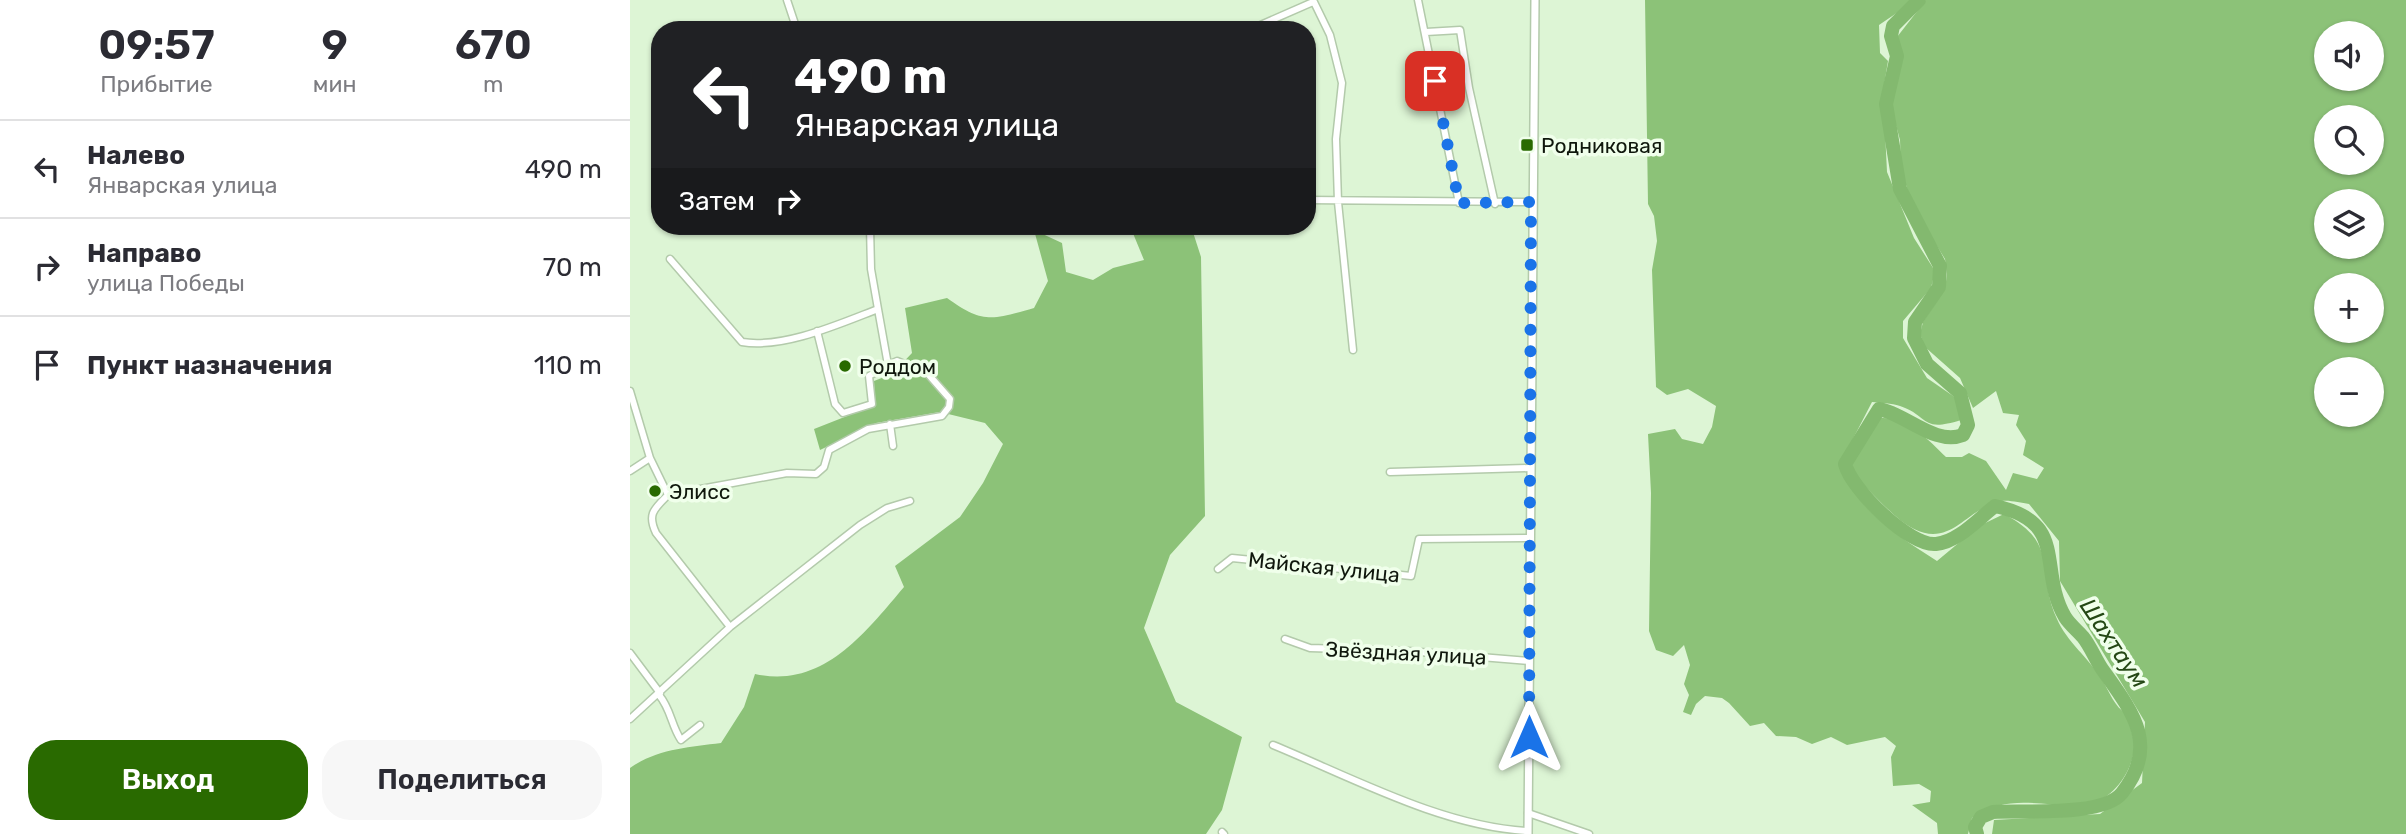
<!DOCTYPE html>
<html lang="ru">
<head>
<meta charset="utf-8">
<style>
	:root { --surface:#fff; --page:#f7f7f7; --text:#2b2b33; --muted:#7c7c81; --line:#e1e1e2; --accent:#296a00 }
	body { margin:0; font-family:Rubik,sans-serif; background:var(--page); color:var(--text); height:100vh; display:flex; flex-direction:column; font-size:26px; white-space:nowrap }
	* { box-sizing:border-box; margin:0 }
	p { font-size:23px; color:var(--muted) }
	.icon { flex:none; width:38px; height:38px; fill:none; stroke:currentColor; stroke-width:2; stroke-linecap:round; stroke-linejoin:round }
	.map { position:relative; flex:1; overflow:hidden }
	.side { display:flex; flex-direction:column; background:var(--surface); width:630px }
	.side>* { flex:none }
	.top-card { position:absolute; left:21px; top:21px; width:665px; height:214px; border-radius:28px; box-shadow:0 2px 5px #0004; background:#202124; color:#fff; overflow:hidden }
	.tools { position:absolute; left:1684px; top:21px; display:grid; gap:14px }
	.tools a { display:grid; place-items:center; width:70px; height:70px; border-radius:50%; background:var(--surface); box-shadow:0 2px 5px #0004; font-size:35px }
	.pin { position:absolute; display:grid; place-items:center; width:60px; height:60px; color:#fff; margin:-30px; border-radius:14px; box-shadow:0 4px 10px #0006 }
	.me { position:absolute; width:77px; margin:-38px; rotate:0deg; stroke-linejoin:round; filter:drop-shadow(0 0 5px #0008) }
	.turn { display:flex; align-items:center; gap:24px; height:147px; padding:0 28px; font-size:32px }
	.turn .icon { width:91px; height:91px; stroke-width:2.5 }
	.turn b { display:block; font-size:49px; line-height:60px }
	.then { display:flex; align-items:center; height:66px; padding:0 28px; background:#0003; gap:14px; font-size:26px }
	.eta { display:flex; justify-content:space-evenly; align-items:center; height:119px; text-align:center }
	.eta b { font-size:42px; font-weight:600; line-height:49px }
	.action { display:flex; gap:14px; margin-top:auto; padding:14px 28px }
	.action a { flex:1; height:80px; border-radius:28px; background:var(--accent); color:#fff; font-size:28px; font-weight:600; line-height:80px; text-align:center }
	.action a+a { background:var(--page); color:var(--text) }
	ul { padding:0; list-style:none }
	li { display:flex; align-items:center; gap:21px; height:98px; padding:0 28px; border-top:2px solid var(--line) }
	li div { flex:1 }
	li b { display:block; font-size:26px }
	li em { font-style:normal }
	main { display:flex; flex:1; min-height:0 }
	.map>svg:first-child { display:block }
</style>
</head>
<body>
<main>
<section class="side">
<div class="eta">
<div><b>09:57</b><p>Прибытие</p></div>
<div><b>9</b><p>мин</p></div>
<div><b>670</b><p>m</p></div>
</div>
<ul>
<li><svg class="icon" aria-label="left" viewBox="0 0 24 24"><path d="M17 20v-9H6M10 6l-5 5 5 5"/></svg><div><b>Налево</b><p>Январская улица</p></div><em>490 m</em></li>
<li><svg class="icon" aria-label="right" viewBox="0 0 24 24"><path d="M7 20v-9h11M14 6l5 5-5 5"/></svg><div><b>Направо</b><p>улица Победы</p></div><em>70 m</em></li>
<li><svg class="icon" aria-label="arrive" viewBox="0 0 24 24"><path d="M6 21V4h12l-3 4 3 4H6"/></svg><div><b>Пункт назначения</b></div><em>110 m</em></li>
</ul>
<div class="action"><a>Выход</a><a>Поделиться</a></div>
</section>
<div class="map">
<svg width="1776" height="834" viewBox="0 0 1776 834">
	<rect width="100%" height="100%" fill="#ddf5d5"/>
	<!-- forest -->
	<path fill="#8cc278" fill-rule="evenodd" d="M1015,0H1280L1277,6L1249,25L1250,53L1258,61L1253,91L1257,172L1284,238L1305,271L1301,288L1273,321V338L1297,378L1326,398L1331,420C1290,433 1300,416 1270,406C1261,403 1251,403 1242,402L1210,464C1230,513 1264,533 1307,561L1349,526L1374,514C1431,544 1405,571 1427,619C1436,641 1460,659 1472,680C1480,692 1484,707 1497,714C1499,724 1504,736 1504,746C1504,769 1484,798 1462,803C1419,812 1385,789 1342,818L1338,834H1308L1307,823L1282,805L1300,802L1301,791L1289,784L1263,786L1261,757L1266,746L1255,737L1217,745L1201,737L1182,744L1166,737L1146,736L1134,723L1120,726L1099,703L1092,698L1075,696L1066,704L1061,715L1053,712L1059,695L1054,684L1060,665L1054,645L1043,656L1026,650L1019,631L1021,493L1018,434L1045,429L1052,439L1073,444L1082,427L1086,406L1058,389L1037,395L1026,387L1022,270L1027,241L1024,216L1018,204Z
		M1296,0H1776V834H1362L1364,820L1470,814L1512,783L1515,722L1430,581L1429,541L1399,504C1391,503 1380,500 1372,501C1337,507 1322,548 1284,529C1265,520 1240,490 1223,475L1222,464L1250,418C1276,416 1299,440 1316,457H1332L1339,453L1356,461L1376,490L1383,473L1407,479L1414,468L1393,455L1396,441L1386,425L1389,415L1373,413L1366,391L1343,408L1330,378L1295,347L1290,334L1293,322L1315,289L1317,274L1315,259L1282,206L1271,167L1270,140L1261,107L1273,58L1267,37ZM1696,33H1741V79H1696ZM1696,117H1741V163H1696ZM1696,201H1741V247H1696ZM1696,285H1741V331H1696ZM1696,369H1741V415H1696Z
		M500,226H561L571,257L575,516L540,555L514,628L546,702L612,737L592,810L576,834H0V768C27,749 59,747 91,743L114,707L125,674C193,689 235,633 274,587L265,566L330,517L353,483L373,444L355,423L310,412L246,423L190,450L184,429L245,405L244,381L262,374L282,353L275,308L317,298C353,324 362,320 404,308L418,281L404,230L432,243L436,272L463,280L483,268L514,260Z"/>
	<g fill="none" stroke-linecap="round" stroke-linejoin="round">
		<!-- river -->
		<path stroke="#83b96f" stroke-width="14" d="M1289,0L1263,26L1261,36L1267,56L1256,104L1270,189L1310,266L1309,287L1285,322L1284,338L1297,364L1330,393L1338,425L1333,435C1305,446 1276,414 1249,409L1215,464C1221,489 1280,547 1306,544C1328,542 1348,519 1365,506C1440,522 1407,569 1435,617C1440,625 1448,631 1453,637C1461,647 1465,659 1472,669C1502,711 1530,745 1492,793C1473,817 1393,810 1363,812L1351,817L1345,827L1347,834"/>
		<defs>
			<path id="minor" d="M157,0L167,30
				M683,0L700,35L712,83L706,139L708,202L723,350
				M788,0L829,203
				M619,30L683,2
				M796,32L830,30L839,88L865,204
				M677,200L901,202
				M608,226L609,227
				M40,259L112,342C153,349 209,324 248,309L241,269L240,226
				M187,331L205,404L213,413L242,404L239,376L258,365L248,309
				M0,391L20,458L38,495
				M260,424L263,446
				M0,471L20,458
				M760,472L900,468
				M38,495L157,473L186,474L194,467L199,450L238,429L312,416L319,407L320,399L298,374L267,361L258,365
				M38,495C24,509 17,514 26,533L100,627
				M588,569L602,558L781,576L789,539L900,538
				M655,639L680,648L778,651L899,661
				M0,653L30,693
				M29,695C41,709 41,725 51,740L70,725
				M0,719L100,627L230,525L257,508L280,501
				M643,745C721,777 813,827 898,831
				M898,813L959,834
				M592,832L594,834"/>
			<path id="tertiary" d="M898,834L905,0"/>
		</defs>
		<!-- minor casing -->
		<use href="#minor" stroke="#b3caab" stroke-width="9"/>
		<!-- tertiary casing -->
		<use href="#tertiary" stroke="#b3caab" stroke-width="10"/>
		<!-- minor -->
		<use href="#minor" stroke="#fff" stroke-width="6"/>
		<!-- tertiary -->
		<use href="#tertiary" stroke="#fff" stroke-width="7"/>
	</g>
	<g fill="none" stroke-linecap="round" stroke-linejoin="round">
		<!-- route -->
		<path stroke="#1a73e8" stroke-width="12" stroke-dasharray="0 21.6" d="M805,81L829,203L901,202L899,737"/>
	</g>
	<!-- markers -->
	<g fill="#296a00" stroke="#f0ffeb" stroke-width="2.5">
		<rect x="890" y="138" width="14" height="14" rx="3.5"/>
		<circle cx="215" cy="366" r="7"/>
		<circle cx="25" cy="491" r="7"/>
	</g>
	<g text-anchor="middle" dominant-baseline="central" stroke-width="7" stroke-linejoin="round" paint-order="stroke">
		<!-- poi labels -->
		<g font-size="21" fill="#10180d" stroke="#f0ffeb" text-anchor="start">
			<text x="911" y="145">Родниковая</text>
			<text x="229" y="366">Роддом</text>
			<text x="39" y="491">Элисс</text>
		</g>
		<!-- street labels -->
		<g font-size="21" fill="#10180d" stroke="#f0ffeb">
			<text transform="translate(694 567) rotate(6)">Майская улица</text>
			<text transform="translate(776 653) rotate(3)">Звёздная улица</text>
		</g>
		<!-- water labels -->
		<g font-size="23" font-style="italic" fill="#244815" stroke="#f0ffeb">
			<text transform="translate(1484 643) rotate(56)">Шахтаум</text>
		</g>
	</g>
</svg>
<div class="tools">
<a><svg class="icon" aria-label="sound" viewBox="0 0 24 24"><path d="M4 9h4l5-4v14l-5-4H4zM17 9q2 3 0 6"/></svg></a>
<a><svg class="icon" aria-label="search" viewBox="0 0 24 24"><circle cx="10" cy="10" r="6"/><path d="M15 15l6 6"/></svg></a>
<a><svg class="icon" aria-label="layers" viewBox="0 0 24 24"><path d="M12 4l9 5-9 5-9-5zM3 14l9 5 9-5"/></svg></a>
<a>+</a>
<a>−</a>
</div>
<div class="pin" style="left:805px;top:81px;background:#d93025"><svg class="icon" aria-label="arrive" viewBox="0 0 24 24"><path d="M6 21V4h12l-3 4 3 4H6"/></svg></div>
<svg class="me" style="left:899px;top:737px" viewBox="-20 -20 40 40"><path d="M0-17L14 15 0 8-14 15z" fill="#1a73e8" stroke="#fff" stroke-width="4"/></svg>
<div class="top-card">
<div class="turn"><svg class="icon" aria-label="left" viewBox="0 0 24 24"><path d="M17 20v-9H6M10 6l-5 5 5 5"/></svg><div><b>490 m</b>Январская улица</div></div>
<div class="then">Затем<svg class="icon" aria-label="right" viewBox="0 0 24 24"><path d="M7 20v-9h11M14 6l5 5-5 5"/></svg></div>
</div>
</div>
</main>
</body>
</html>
